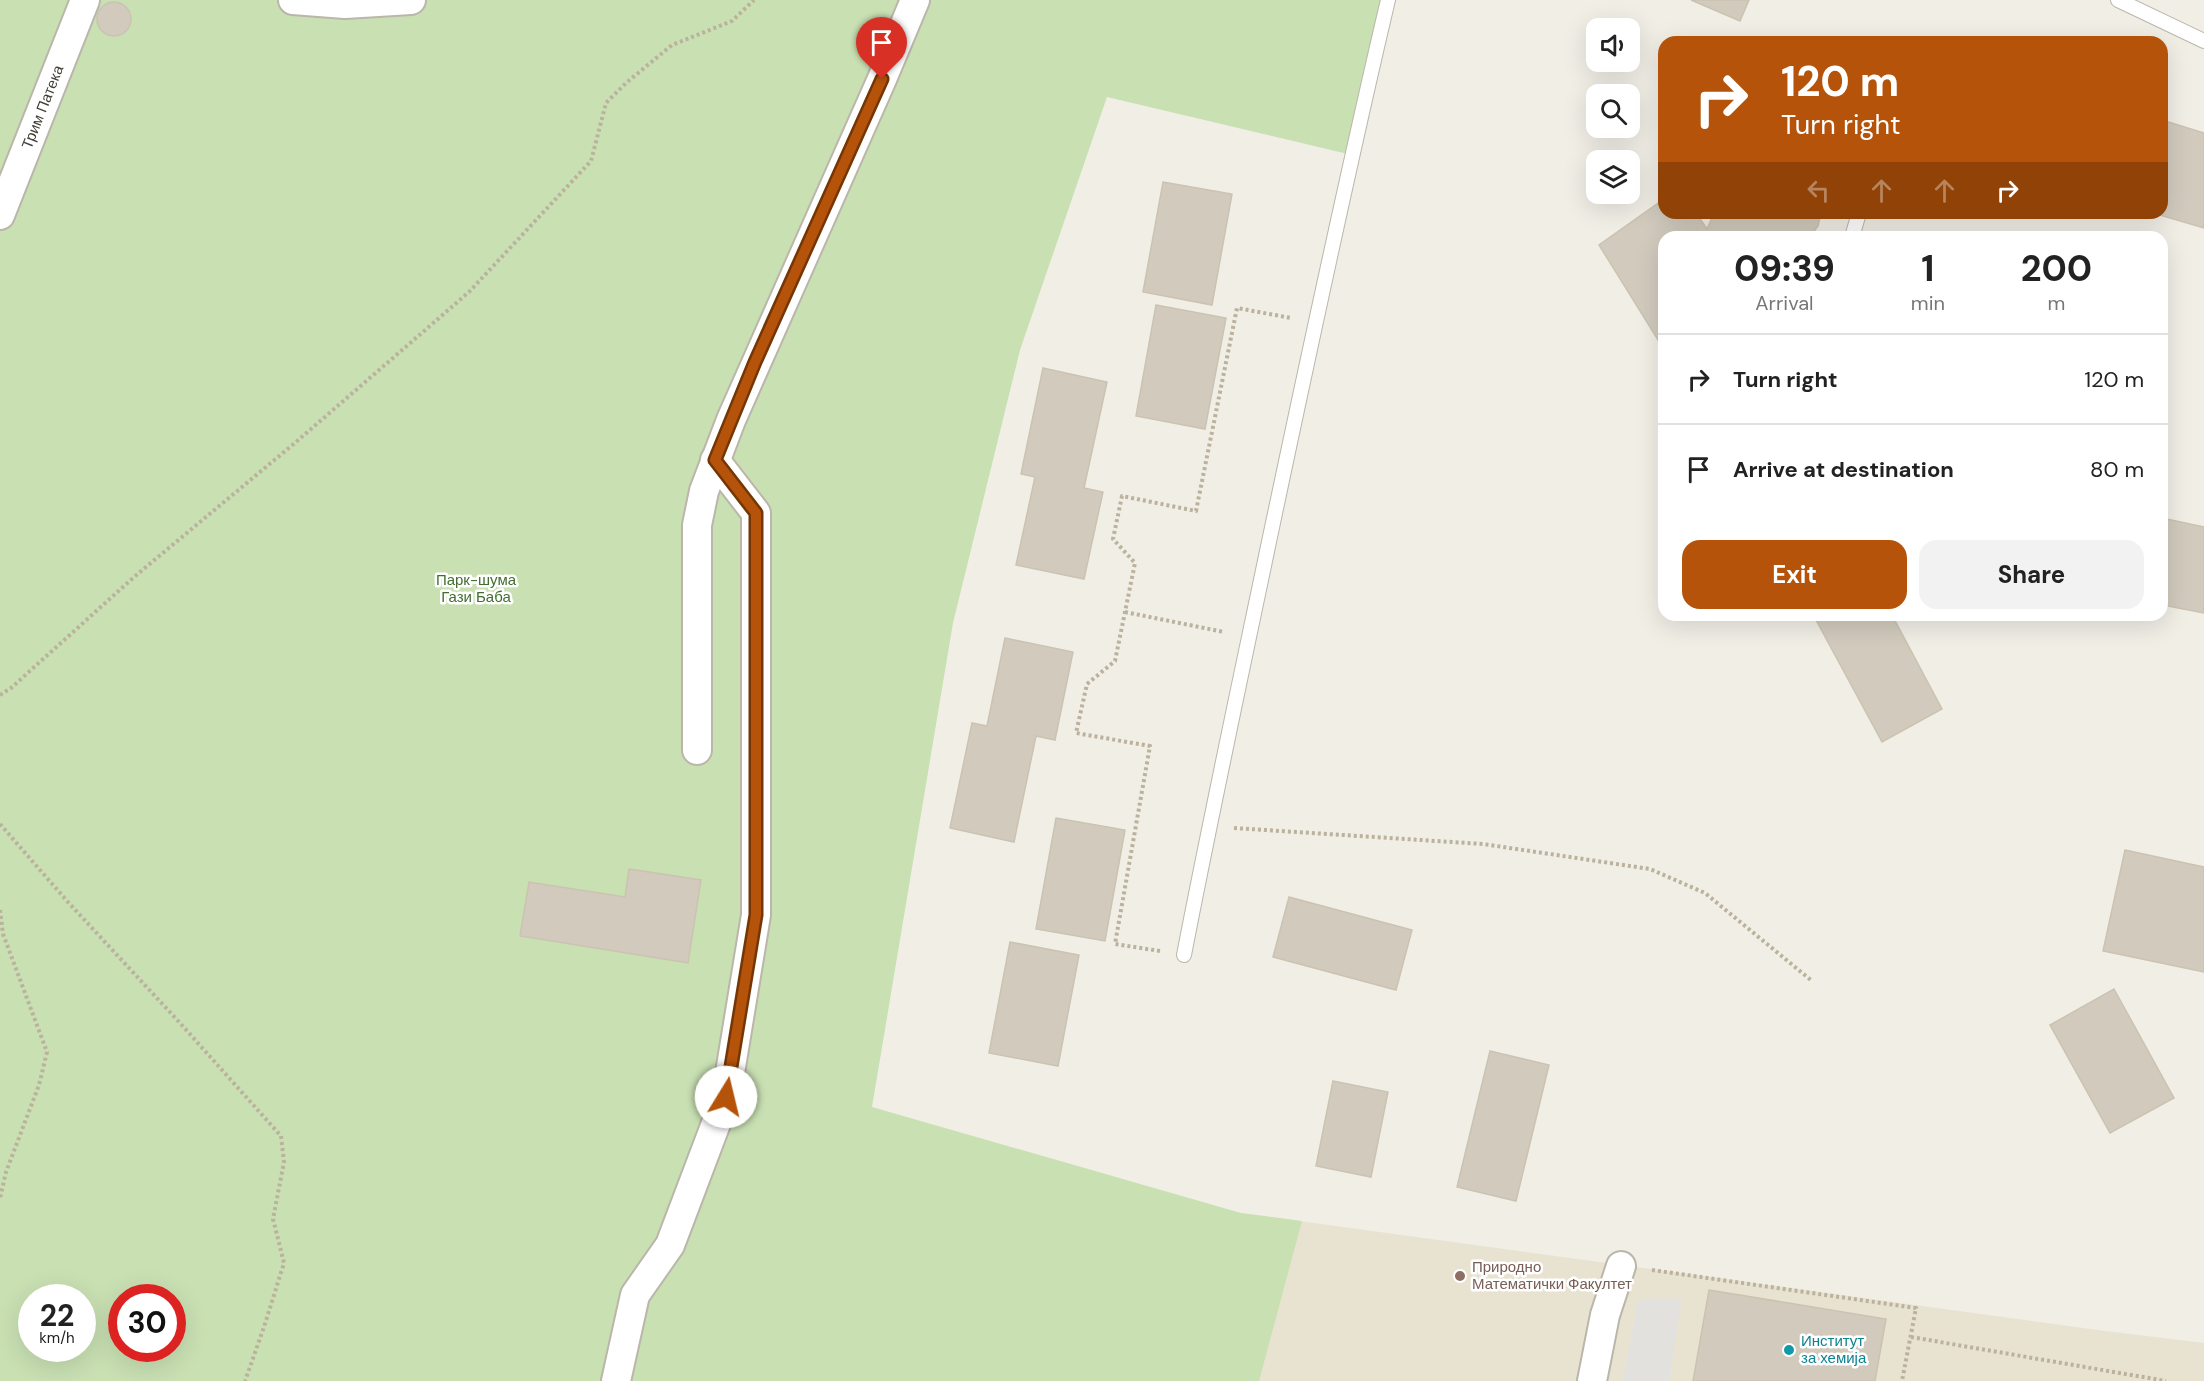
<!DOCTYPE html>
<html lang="en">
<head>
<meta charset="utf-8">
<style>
	:root { --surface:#fff; --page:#f2f2f2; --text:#222; --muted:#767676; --line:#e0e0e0; --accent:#b45309 }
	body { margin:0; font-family:"DM Sans",sans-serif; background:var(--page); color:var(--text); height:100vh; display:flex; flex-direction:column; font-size:22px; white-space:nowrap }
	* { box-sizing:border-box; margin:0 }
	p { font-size:20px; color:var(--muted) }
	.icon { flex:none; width:33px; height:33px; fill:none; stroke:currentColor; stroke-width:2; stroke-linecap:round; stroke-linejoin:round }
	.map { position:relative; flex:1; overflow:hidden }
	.panel { position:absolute; left:1658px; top:231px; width:510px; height:390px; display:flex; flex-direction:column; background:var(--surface); border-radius:18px; box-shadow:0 6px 24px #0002 }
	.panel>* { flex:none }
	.top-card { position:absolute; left:1658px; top:36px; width:510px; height:183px; border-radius:18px; box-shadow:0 6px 24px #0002; background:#b45309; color:#fff; overflow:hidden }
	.fabs { position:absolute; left:1586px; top:18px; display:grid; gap:12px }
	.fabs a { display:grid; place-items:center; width:54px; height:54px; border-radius:12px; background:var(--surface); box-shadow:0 6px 24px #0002; font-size:30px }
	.speed { position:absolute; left:18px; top:1284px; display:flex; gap:12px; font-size:30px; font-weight:700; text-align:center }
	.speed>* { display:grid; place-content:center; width:78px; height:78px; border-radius:50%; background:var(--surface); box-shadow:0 6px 24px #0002; line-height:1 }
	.speed small { font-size:15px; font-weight:400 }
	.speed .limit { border:9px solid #d22; background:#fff; color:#111 }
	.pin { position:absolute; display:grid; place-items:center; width:51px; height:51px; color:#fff; margin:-62px -26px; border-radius:50% 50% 50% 0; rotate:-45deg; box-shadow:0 0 6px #0007 }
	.pin .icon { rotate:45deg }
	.me { position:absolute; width:66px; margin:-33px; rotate:9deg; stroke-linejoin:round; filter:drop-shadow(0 0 4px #0008) }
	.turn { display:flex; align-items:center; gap:21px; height:126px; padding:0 24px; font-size:27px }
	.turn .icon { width:78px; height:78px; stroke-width:2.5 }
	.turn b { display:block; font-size:42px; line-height:51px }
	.lanes { display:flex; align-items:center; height:57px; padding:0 24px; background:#0003; justify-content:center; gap:30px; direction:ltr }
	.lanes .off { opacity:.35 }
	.eta { display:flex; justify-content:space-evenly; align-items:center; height:102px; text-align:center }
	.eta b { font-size:36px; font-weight:700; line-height:42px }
	.cta { display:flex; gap:12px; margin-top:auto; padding:12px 24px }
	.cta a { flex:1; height:69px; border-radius:18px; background:var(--accent); color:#fff; font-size:24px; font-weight:700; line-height:69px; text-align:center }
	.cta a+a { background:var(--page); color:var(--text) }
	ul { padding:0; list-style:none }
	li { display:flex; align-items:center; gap:18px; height:90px; padding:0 24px; border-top:2px solid var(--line) }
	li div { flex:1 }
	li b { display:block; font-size:22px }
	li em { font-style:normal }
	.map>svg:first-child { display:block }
</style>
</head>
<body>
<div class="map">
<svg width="2204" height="1381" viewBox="0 0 2204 1381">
	<rect width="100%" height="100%" fill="#f1eee6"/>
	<!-- education -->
	<path fill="#e8e3d1" d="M1241,1213L2098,1330L2204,1343V1381H1187Z"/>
	<!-- green -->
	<path fill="#c9e0b3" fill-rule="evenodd" d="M0,0H1388L1352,155L1107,97L1020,350L953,623L872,1107L1241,1213L1302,1221L1259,1381H0ZM32,1298H82V1348H32ZM122,1298H172V1348H122Z"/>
	<!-- parking -->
	<path fill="#e2e1de" d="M1638,1299H1682L1669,1381H1623Z"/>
	<!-- building -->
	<path fill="#d1cabd" stroke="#cbc3b1" stroke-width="1.5" d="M1691,0H1749L1740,21Z
		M97 19a17 17 0 1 1 34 0a17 17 0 1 1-34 0Z
		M2162,120L2204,133V228L2153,213H2162Z
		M1163,182L1232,194L1212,305L1143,292Z
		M1664,199V213H1696L1707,229L1714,213H1821L1818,226L1810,237H1664L1663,348L1599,245Z
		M1156,305L1226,318L1205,429L1136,416Z
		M1043,368L1107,382L1084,488L1103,492L1084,579L1016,565L1035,477L1021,474Z
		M2162,518L2204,527V613L2162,605Z
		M1822,615H1892L1942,709L1882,742L1815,618Z
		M1005,638L1073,652L1055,740L1036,736L1014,842L950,828L972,723L987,726Z
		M1056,818L1125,830L1105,941L1036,929Z
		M2125,850L2204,867V972L2103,951Z
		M629,869L701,880L688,963L520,936L529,882L625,897Z
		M1289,897L1412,930L1396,990L1273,957Z
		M1010,942L1079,955L1058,1066L989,1053Z
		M2114,989L2174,1098L2110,1133L2050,1025Z
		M1490,1051L1549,1065L1516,1201L1457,1187Z
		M1333,1081L1388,1092L1371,1177L1316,1166Z
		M1709,1290L1886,1319L1875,1381H1693Z"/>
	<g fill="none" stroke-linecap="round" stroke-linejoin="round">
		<defs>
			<path id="lane" d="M2118,0L2204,41
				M1852,237L1859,213
				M1184,955C1211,815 1241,676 1270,537C1308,357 1346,178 1388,0"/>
			<g id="street">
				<path d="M293,0L345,4L411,0"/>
				<path id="s1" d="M0,215L85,0"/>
				<path d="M697,750V525L704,491L731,420L882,79L915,0"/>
				<path d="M616,1381L635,1295L670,1245L726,1097L756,915V513L715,460"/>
				<path d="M1592,1381L1605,1315L1621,1266"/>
			</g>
		</defs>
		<!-- lane casing -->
		<use href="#lane" stroke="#bbb6aa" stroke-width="16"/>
		<!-- street casing -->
		<use href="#street" stroke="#bbb6aa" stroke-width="32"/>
		<!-- path -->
		<path stroke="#bbb29d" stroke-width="4" stroke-dasharray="3 3" stroke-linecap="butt" d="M1125,612L1224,632
			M0,695L11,688L134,577L296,442L469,292L591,161L606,103L626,83L672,45L732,21L754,0
			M0,824L67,901L180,1023L281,1136L284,1162L273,1219L284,1263L264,1327L245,1381
			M1234,828L1483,844L1650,869L1705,893L1812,981
			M0,910L3,934L47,1052L39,1085L6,1172L0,1198
			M1160,951L1115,944L1150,746L1076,733L1087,684L1115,661L1135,563L1113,539L1122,496L1196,511L1237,308L1291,318
			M1652,1270L1916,1308L1902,1381
			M1911,1337L2166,1381"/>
		<!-- lane -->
		<use href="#lane" stroke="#fff" stroke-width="14"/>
		<!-- street -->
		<use href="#street" stroke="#fff" stroke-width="28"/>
	</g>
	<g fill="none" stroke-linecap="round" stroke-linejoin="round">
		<defs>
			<path id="route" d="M726,1097L756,915V513L715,460L755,362L882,79"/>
		</defs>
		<!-- route casing -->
		<use href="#route" stroke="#753606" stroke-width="15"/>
		<!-- route -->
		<use href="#route" stroke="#b45309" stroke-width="10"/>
	</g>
	<!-- markers -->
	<circle fill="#8d6e63" stroke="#fff" stroke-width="2" cx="1460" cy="1276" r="6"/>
	<circle fill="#0f9aa8" stroke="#fff" stroke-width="2" cx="1789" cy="1350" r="6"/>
	<g text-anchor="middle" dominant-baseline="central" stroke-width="5" stroke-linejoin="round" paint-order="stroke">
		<!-- street labels -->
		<g font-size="15" fill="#433f36" stroke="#fff">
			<text stroke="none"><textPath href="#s1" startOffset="116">Трим Патека</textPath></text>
		</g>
		<!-- park labels -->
		<g font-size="15" fill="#436d31" stroke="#fff">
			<text x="476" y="580">Парк-шума<tspan x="476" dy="17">Гази Баба</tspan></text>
		</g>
		<!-- education labels -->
		<g font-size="15" fill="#785e54" stroke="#fff" text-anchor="start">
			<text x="1472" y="1267">Природно<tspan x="1472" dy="17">Математички Факултет</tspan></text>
		</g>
		<!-- culture labels -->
		<g font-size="15" fill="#0d838f" stroke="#fff" text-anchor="start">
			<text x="1801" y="1341">Институт<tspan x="1801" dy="17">за хемија</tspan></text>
		</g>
	</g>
</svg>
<div class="fabs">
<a><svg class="icon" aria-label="sound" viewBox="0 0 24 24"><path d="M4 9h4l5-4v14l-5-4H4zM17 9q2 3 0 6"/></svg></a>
<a><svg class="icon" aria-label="search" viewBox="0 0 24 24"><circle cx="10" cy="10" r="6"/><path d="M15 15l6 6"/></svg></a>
<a><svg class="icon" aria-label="layers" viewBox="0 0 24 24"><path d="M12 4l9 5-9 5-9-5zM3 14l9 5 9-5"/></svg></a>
</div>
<div class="speed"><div>22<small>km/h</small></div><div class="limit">30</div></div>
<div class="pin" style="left:882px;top:79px;background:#d93025"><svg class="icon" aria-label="arrive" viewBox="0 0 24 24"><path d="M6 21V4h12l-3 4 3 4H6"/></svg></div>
<svg class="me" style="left:726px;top:1097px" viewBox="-20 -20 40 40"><circle r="19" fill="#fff"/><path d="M0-13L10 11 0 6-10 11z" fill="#b45309"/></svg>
<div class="top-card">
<div class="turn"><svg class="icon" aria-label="right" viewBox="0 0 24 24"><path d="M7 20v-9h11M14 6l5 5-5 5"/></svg><div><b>120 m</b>Turn right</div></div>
<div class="lanes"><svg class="icon off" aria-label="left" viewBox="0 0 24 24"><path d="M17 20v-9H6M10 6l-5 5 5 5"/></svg><svg class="icon off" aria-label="ahead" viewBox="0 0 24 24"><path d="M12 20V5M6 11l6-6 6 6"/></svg><svg class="icon off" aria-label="ahead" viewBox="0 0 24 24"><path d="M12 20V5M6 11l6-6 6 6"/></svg><svg class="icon" aria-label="right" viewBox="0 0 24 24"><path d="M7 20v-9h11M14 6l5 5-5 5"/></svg></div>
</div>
<section class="panel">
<div class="eta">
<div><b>09:39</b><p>Arrival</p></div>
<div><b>1</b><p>min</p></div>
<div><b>200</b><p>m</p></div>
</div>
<ul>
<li><svg class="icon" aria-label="right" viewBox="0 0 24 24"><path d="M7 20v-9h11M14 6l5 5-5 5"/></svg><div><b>Turn right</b></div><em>120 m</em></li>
<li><svg class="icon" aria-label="arrive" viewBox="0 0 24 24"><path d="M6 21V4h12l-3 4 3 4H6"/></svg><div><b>Arrive at destination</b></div><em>80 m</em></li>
</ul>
<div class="cta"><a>Exit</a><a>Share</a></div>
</section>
</div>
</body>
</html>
